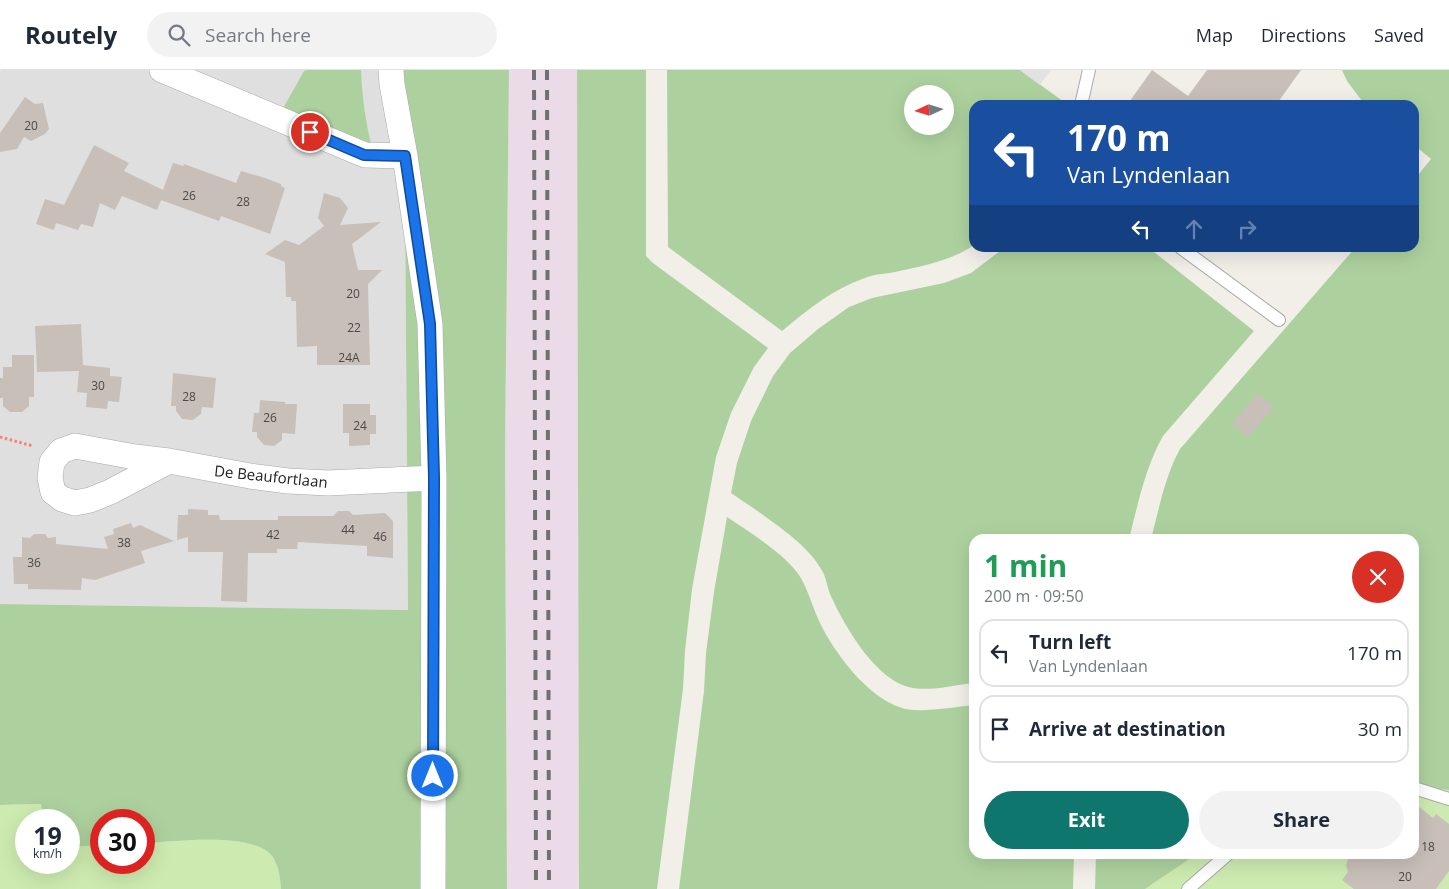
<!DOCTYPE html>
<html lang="en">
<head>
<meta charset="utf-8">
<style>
	:root { --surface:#fff; --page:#f2f2f3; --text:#1f2937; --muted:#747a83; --line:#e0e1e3; --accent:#0f766e }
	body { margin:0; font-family:"Open Sans",sans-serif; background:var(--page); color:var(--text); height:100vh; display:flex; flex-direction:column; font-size:19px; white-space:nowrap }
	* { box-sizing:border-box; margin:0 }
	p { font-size:16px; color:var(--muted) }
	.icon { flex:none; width:28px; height:28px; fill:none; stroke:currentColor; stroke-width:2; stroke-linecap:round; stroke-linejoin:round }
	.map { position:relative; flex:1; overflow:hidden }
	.details { position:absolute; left:969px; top:464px; width:450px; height:325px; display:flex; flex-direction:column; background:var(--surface); border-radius:15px; box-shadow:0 5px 20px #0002 }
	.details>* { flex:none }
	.top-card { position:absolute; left:969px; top:30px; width:450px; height:152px; border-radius:15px; box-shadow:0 5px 20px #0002; background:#1a4fa0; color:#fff; overflow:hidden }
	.needle { width:32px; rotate:266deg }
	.buttons { position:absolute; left:904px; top:15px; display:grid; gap:10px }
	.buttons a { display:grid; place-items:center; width:50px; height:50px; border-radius:50%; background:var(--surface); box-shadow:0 5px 20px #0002; font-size:25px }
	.speed { position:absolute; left:15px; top:739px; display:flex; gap:10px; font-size:25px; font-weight:700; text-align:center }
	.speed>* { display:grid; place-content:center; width:65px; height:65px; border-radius:50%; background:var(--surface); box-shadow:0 5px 20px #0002; line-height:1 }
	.speed small { font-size:12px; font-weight:400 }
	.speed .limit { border:8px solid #d22; background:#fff; color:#111 }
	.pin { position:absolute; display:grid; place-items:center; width:42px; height:42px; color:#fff; margin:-21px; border:2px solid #fff; border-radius:50%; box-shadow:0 1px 5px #0007 }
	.me { position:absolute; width:55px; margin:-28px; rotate:0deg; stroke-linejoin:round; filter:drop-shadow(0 0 4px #0008) }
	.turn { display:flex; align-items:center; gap:18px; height:105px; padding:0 15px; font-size:22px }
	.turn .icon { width:65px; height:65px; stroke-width:2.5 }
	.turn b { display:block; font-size:35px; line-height:42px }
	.lanes { display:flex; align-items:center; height:48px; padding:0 15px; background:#0003; justify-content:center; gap:25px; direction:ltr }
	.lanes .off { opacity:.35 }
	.round { display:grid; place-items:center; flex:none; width:52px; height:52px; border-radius:26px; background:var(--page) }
	.head { display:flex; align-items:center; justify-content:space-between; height:85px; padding:0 15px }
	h1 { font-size:30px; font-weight:700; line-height:38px; color:#1e9e55 }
	.primary-button { display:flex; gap:10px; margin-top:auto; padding:10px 15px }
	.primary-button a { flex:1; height:58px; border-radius:30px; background:var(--accent); color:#fff; font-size:20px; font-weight:700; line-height:58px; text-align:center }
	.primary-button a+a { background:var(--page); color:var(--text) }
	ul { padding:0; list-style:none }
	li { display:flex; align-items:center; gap:15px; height:68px; margin:0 10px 8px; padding:0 5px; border:2px solid var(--line); border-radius:15px }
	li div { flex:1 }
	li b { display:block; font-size:19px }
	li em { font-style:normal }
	header { display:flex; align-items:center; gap:30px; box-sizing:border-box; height:70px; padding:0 25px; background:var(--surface); border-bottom:1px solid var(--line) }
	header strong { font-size:24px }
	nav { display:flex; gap:28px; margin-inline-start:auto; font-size:18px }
	.search { width:350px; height:45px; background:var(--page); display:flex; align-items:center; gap:12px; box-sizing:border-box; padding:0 18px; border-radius:28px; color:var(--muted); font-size:19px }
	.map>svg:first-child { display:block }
</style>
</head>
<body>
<header>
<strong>Routely</strong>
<div class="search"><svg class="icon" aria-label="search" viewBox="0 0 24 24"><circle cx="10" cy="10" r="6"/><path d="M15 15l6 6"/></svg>Search here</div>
<nav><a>Map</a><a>Directions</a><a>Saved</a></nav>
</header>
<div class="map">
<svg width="1449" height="819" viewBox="0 0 1449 819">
	<rect width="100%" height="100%" fill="#f2efe9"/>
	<!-- residential -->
	<path fill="#e0dfdf" d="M1,0H404L408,540L0,534V2Z"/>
	<!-- industrial -->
	<path fill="#ebdbe8" d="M509,0H577L579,819H507L505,385Z"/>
	<!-- grass -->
	<path fill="#cdebb0" d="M1414,712L1420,717L1449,720V819H1145L1197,784H1414Z
		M41,734L43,750H26V792H69V777L101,775V792H144V773C173,772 253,761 272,786C279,796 280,807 281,819H0V735Z"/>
	<!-- forest -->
	<path fill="#add19e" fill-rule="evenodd" d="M307,0H361C362,28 366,55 373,82L281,42L304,1Z
		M404,0H509L505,385L507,819H281C280,807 279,796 272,786C252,761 173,772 144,773V750H101V775L69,777V750H43L41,734L0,735V534L408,540Z
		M577,0H646V186L653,193L768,278L754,297L731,343L716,387L692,519L685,581L683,619L657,819H579Z
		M667,0H1020L1064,32V35H974V175C951,191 922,196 895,202C885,204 874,204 865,208C833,219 807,240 782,261L668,177ZM912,24H945V56H912Z
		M1342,0H1449V720L1420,717L1414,712V469H1151C1159,439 1165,406 1180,379L1355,178H1414V110L1431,89L1414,75V35H1365L1347,11Z
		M1004,178H1149L1254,261L1163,366C1145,398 1138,434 1129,469H974V613C955,615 932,621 913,618C876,612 844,555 830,524C827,516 826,506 821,499C807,472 757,441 731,423L737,393L751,351L773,306L790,283L818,259L849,237L872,228L944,213L971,203Z
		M727,447C748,461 790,487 802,510C809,523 814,541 821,555C837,587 875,637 913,640C933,641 954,637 974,635V784H1074L1073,819H679L704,621L706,583L714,522Z
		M1096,784H1197L1145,819H1095Z"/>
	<!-- parking -->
	<path fill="#e2e2e2" d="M1020,0H1051L1040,15Z"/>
	<!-- building -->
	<path fill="#c7bfb8" d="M1152,0L1188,26L1207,0H1301L1276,35H1127Z
		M25,27L35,34L43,33L49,59L45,64L31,71L24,67L17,79L0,82V63Z
		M94,75L129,93L124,101L163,120L173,93L183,96L184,94L236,113L241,101L265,108L281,114V116L285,118L270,164L221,146L219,151L161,130L157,140L122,126L115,140L100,133L93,157L81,154L78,160L56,153L54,160L36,154L45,129L64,135Z
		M324,123L340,128L348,138L340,155L381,152L352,174L358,200H382L368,214L370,295H317V276L297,277L296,231H291V227H286L285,192L265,184L285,170L299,175L324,156L318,148Z
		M81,254L83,295L110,298V306L122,307L119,332L108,331L107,339L86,337L87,323L77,322L79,301L37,302L35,256Z
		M12,285H34V327H29V336L22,342H10L3,336V328H0V308H3V297H12Z
		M173,303L216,308L213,338L202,337L201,344L193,350L182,349L176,341V336H171Z
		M1258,323L1274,337L1248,367L1232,353Z
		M260,330L285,332V334H297L295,364L282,363V370L274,376L264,375L257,367V362H252L254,343H259Z
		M343,334H370V345H376V364H370V375L349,376V363H343Z
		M188,439L208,440V445H219L220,450H278V446H333L338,441H349L353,445L385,443L393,451V488L367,486V476L298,472L297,479H277V483H248L247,532L221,531L223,482H188V467L177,470L178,445H188Z
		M131,453L133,458L140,455L174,471L141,481L145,493L95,510L82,508L81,520L28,519V514H14L13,487H22V467L30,468L34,464H45L48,468L56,467V474L108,479L104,467L114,464L113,459Z
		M1414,733L1433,748L1436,744L1449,754V801L1436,819H1354L1342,810L1348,802L1346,795L1348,789L1356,784H1414Z"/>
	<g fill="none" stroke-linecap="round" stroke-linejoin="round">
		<defs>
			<path id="lane" d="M1081,35L1089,0
				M1181,178L1279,250
				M1414,718L1449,729
				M1188,819L1228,784"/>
			<path id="street" d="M162,0L365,85L405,86
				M391,0L392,14L405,86L430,254L434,408L433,819
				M169,391L110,422L90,430L75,433L62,429L53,422L50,408L52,392L61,381L75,376L135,387L169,391L250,406L288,411L328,413L434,408"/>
		</defs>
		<!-- lane casing -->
		<use href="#lane" stroke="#a9a9a9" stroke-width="14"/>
		<!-- street casing -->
		<use href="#street" stroke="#a9a9a9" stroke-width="26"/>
		<!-- path -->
		<path stroke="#fa8072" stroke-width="3" stroke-dasharray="2.5 2.5" stroke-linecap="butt" d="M0,367L33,376"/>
		<!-- lane -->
		<use href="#lane" stroke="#fff" stroke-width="12"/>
		<!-- street -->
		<use href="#street" stroke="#fff" stroke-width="25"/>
		<!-- rail -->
		<path stroke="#707070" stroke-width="4" stroke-dasharray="10 10" stroke-linecap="butt" d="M534,0L536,819
			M547,0L549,819"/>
	</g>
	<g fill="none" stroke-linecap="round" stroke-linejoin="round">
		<defs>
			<path id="route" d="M310,62L364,85L405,86L430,254L434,408L433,706"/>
		</defs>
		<!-- route casing -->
		<use href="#route" stroke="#114b97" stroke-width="12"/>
		<!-- route -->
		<use href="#route" stroke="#1a73e8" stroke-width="9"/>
	</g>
	<g text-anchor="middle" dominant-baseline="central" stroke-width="5" stroke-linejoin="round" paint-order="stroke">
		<!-- number labels -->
		<g font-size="12" fill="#4b4948">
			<text x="31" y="55">20</text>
			<text x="189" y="125">26</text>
			<text x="243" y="131">28</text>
			<text x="353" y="223">20</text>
			<text x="354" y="257">22</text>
			<text x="349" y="287">24A</text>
			<text x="98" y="315">30</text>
			<text x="189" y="326">28</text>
			<text x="270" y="347">26</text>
			<text x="360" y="355">24</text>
			<text x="348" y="459">44</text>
			<text x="273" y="464">42</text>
			<text x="380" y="466">46</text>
			<text x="124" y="472">38</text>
			<text x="34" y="492">36</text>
			<text x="1428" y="776">18</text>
			<text x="1405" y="806">20</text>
		</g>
		<!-- street labels -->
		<g font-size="15" fill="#222" stroke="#fff">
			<text transform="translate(271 406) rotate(6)">De Beaufortlaan</text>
		</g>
	</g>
</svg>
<div class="buttons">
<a><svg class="needle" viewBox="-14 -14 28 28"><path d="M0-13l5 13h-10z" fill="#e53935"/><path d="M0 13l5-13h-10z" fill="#747a83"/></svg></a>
</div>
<div class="speed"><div>19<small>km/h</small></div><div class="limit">30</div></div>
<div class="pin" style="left:310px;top:62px;background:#d93025"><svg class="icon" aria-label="arrive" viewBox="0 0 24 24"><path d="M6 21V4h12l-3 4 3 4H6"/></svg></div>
<svg class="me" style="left:433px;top:706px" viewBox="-20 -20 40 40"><circle r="17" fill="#1a73e8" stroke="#fff" stroke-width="3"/><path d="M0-11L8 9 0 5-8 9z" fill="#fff"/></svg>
<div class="top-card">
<div class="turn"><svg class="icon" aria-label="left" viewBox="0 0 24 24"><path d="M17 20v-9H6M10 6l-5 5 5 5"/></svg><div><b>170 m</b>Van Lyndenlaan</div></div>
<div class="lanes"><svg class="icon" aria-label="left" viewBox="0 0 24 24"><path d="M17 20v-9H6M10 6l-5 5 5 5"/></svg><svg class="icon off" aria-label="ahead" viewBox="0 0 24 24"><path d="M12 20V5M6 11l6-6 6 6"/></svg><svg class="icon off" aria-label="right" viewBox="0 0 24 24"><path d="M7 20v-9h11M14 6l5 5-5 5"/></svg></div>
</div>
<section class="details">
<div class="head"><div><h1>1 min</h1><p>200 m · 09:50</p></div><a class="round" style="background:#d93025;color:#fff"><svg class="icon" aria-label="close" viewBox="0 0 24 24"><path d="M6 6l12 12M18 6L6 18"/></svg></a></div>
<ul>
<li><svg class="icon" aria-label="left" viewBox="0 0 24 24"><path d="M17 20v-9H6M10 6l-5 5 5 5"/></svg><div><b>Turn left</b><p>Van Lyndenlaan</p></div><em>170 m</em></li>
<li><svg class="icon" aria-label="arrive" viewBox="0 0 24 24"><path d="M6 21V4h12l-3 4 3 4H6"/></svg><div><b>Arrive at destination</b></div><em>30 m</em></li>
</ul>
<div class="primary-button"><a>Exit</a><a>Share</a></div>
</section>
</div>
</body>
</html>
